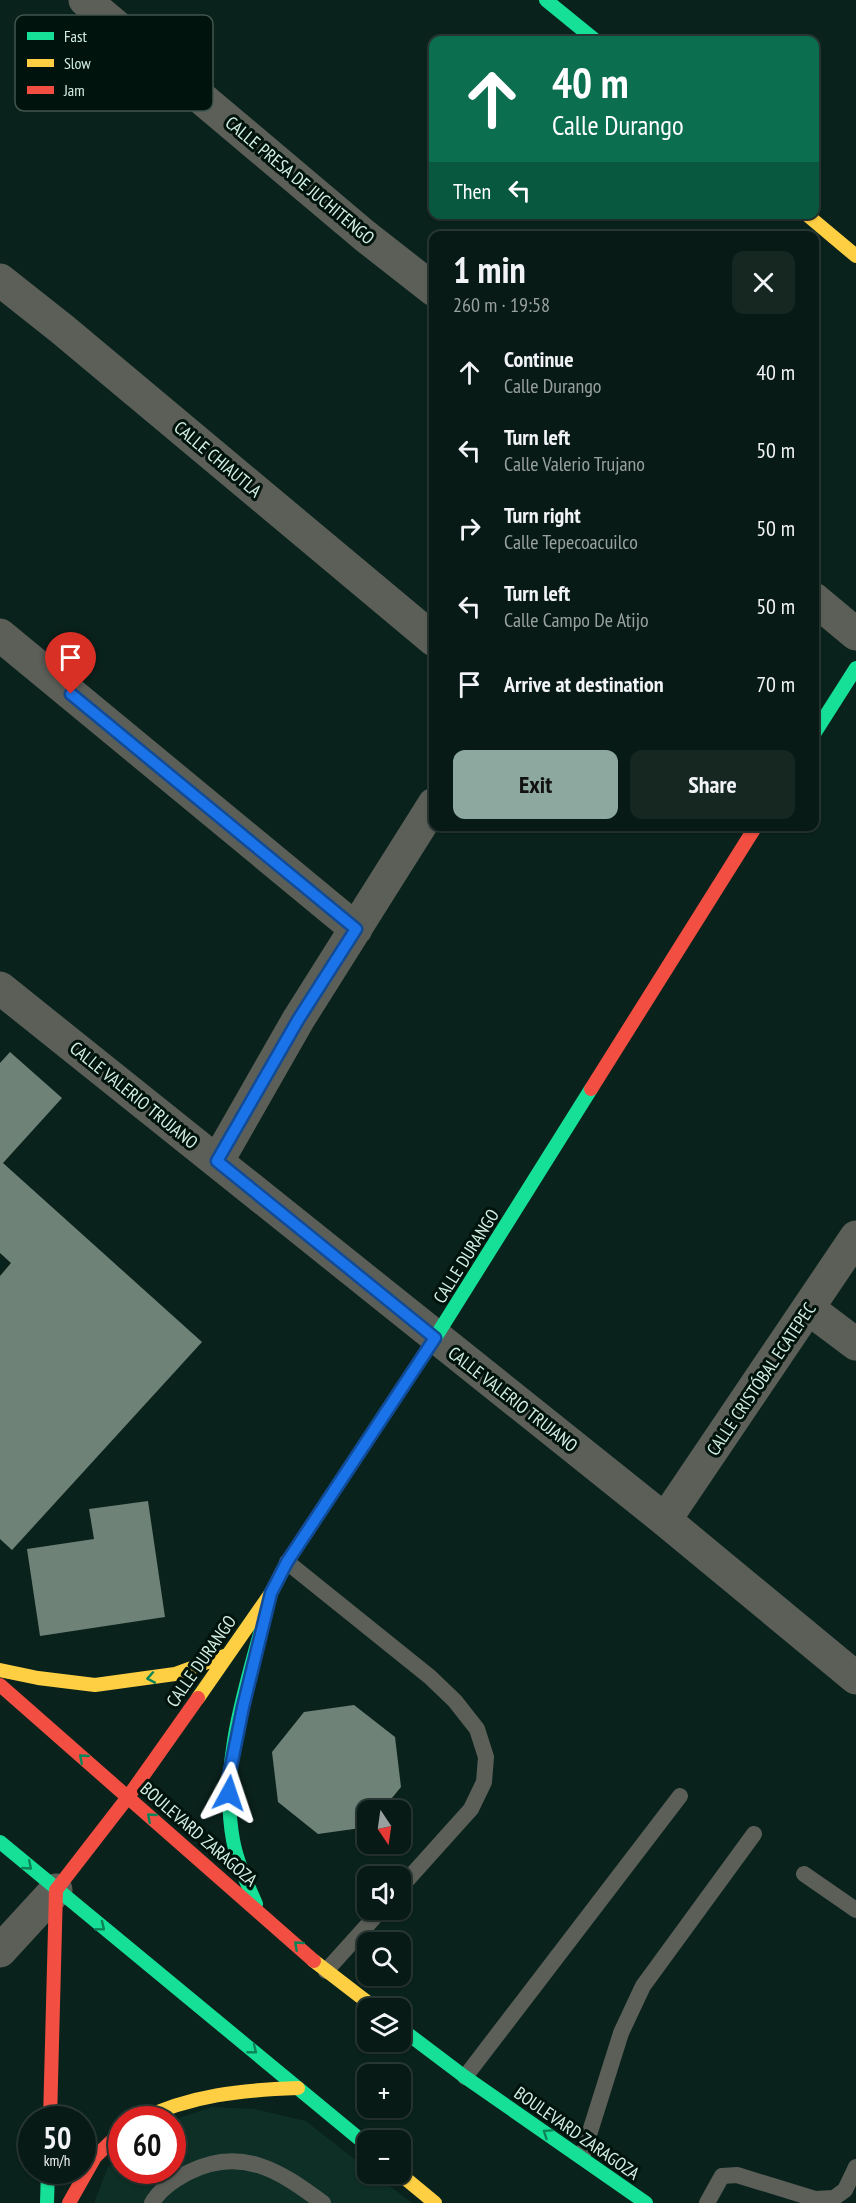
<!DOCTYPE html>
<html lang="en">
<head>
<meta charset="utf-8">
<style>
	:root { --surface:#081a15; --page:#162722; --text:#f1f3f6; --muted:#98a1a0; --line:#293834; --accent:#8da89f }
	body { margin:0; font-family:"PT Sans Narrow",sans-serif; background:var(--page); color:var(--text); height:100vh; display:flex; flex-direction:column; font-size:22px; white-space:nowrap }
	* { box-sizing:border-box; margin:0 }
	p { font-size:20px; color:var(--muted) }
	.icon { flex:none; width:33px; height:33px; fill:none; stroke:currentColor; stroke-width:2; stroke-linecap:round; stroke-linejoin:round }
	.map { position:relative; flex:1; overflow:hidden }
	.panel { position:absolute; left:429px; top:231px; width:390px; height:600px; display:flex; flex-direction:column; background:var(--surface); border-radius:12px; box-shadow:0 2px 4px #0004,0 0 0 2px var(--line) }
	.panel>* { flex:none }
	.guide { position:absolute; left:429px; top:36px; width:390px; height:183px; border-radius:12px; box-shadow:0 2px 4px #0004,0 0 0 2px var(--line); background:#0b6e4f; color:#fff; overflow:hidden }
	.needle { width:39px; rotate:167deg }
	.fabs { position:absolute; left:357px; top:1800px; display:grid; gap:12px }
	.fabs a { display:grid; place-items:center; width:54px; height:54px; border-radius:12px; background:var(--surface); box-shadow:0 2px 4px #0004,0 0 0 2px var(--line); font-size:30px }
	.speed { position:absolute; left:18px; top:2106px; display:flex; gap:12px; font-size:30px; font-weight:700; text-align:center }
	.speed>* { display:grid; place-content:center; width:78px; height:78px; border-radius:50%; background:var(--surface); box-shadow:0 2px 4px #0004,0 0 0 2px var(--line); line-height:1 }
	.speed small { font-size:15px; font-weight:400 }
	.speed .limit { border:9px solid #d22; background:#fff; color:#111 }
	.pin { position:absolute; display:grid; place-items:center; width:51px; height:51px; color:#fff; margin:-62px -26px; border-radius:50% 50% 50% 0; rotate:-45deg; box-shadow:0 0 6px #0007 }
	.pin .icon { rotate:45deg }
	.me { position:absolute; width:66px; margin:-33px; rotate:5deg; stroke-linejoin:round; filter:drop-shadow(0 0 4px #0008) }
	.turn { display:flex; align-items:center; gap:21px; height:126px; padding:0 24px; font-size:27px }
	.turn .icon { width:78px; height:78px; stroke-width:2.5 }
	.turn b { display:block; font-size:42px; line-height:51px }
	.then { display:flex; align-items:center; height:57px; padding:0 24px; background:#0003; gap:12px; font-size:22px }
	.round { display:grid; place-items:center; flex:none; width:63px; height:63px; border-radius:12px; background:var(--page) }
	.headline { display:flex; align-items:center; justify-content:space-between; height:102px; padding:0 24px }
	h1 { font-size:36px; font-weight:800; line-height:45px }
	.primary-button { display:flex; gap:12px; margin-top:auto; padding:12px 24px }
	.primary-button a { flex:1; height:69px; border-radius:12px; background:var(--accent); color:#111; font-size:24px; font-weight:800; line-height:69px; text-align:center }
	.primary-button a+a { background:var(--page); color:var(--text) }
	ul { padding:0; list-style:none }
	li { display:flex; align-items:center; gap:18px; height:78px; padding:0 24px }
	li div { flex:1 }
	li b { display:block; font-size:22px }
	li em { font-style:normal }
	.map>svg:first-child { display:block }
</style>
</head>
<body>
<div class="map">
<svg width="856" height="2203" viewBox="0 0 856 2203">
	<rect width="100%" height="100%" fill="#0a221c"/>
	<!-- built -->
	<path fill="#0d2f26" d="M212,2107L254,2109L306,2121L367,2169L368,2174H374L412,2203H94L108,2167L121,2157L122,2170H172L173,2120Z"/>
	<!-- building -->
	<path fill="#6f8278" d="M10,1052L62,1098L3,1163L202,1342L12,1550L0,1539V1276L11,1263L0,1253V1063Z
		M148,1501L165,1617L40,1636L27,1549L94,1539L89,1509Z
		M354,1705L395,1737L401,1787L382,1810H368V1827L318,1834L278,1802L272,1752L304,1712Z"/>
	<g fill="none" stroke-linecap="round" stroke-linejoin="round">
		<!-- lane -->
		<path stroke="#5b5f58" stroke-width="16" d="M287,1562L430,1677L455,1701L477,1729L486,1757L484,1782L471,1809L400,1888
			M804,1874L856,1910
			M326,1971L381,1910
			M465,2077L680,1796
			M582,2157L621,2033L643,1986L754,1834
			M152,2203C159,2190 174,2180 187,2173C241,2145 280,2171 323,2203
			M707,2203L722,2176L737,2175L815,2199L834,2198L845,2190L856,2167"/>
		<!-- street -->
		<path stroke="#5b5f58" stroke-width="33" d="M85,0L365,236L434,290
			M0,280L62,329L434,640
			M814,599L856,634
			M0,635L356,929
			M0,988L665,1520L856,1678
			M217,1162L298,1020L434,804
			M808,1308L856,1344
			M665,1520L856,1237
			M0,1951L56,1890"/>
		<!-- fast -->
		<path stroke="#16e098" stroke-width="14" d="M546,0L595,40
			M814,734L856,668
			M322,1509L435,1338L591,1089
			M0,1842L368,2146
			M256,1904C247,1883 237,1862 233,1840C218,1757 251,1672 271,1593
			M400,2028L465,2077L646,2203
			M47,2203L48,2170"/>
		<!-- slow -->
		<path stroke="#ffcf43" stroke-width="14" d="M806,214L856,256
			M0,1670L38,1678L95,1685L175,1674L227,1655
			M198,1698L271,1593L287,1562L322,1509
			M314,1961L375,2008
			M140,2120C190,2095 242,2090 298,2088
			M400,2174L435,2203"/>
		<!-- jam -->
		<path stroke="#f24e42" stroke-width="14" d="M591,1089L756,826
			M0,1685L314,1961
			M50,2120L56,1890L128,1797L198,1698
			M69,2203L95,2157L122,2131"/>
	</g>
	<!-- one-way arrows -->
	<defs><path id="oneway-chevron" d="M-2-3.5L2.5 0L-2 3.5" fill="none" stroke-width="1.6" stroke-linecap="round" stroke-linejoin="round" transform="scale(1.5)"/></defs>
	<g stroke="#0c8459">
		<use href="#oneway-chevron" transform="translate(151 1678) rotate(170)"/>
		<use href="#oneway-chevron" transform="translate(83 1758) rotate(-139)"/>
		<use href="#oneway-chevron" transform="translate(151 1817) rotate(-139)"/>
		<use href="#oneway-chevron" transform="translate(28 1866) rotate(41)"/>
		<use href="#oneway-chevron" transform="translate(101 1927) rotate(39)"/>
		<use href="#oneway-chevron" transform="translate(298 1945) rotate(-138)"/>
		<use href="#oneway-chevron" transform="translate(253 2050) rotate(39)"/>
		<use href="#oneway-chevron" transform="translate(547 2133) rotate(-146)"/>
	</g>
	<g fill="none" stroke-linecap="round" stroke-linejoin="round">
		<defs>
			<path id="route" d="M71,694L356,929L298,1020L217,1161L435,1338L287,1562L271,1593L243,1707L229,1776V1793"/>
		</defs>
		<!-- route casing -->
		<use href="#route" stroke="#114b97" stroke-width="15"/>
		<!-- route -->
		<use href="#route" stroke="#1a73e8" stroke-width="10"/>
	</g>
	<g text-anchor="middle" dominant-baseline="central" stroke-width="6" stroke-linejoin="round" paint-order="stroke">
		<!-- street labels -->
		<g font-size="18" fill="#d4f0e5" stroke="#00130c">
			<text transform="translate(300 180) rotate(40)">CALLE PRESA DE JUCHITENGO</text>
			<text transform="translate(218 459) rotate(40)">CALLE CHIAUTLA</text>
			<text transform="translate(134 1095) rotate(39)">CALLE VALERIO TRUJANO</text>
			<text transform="translate(466 1256) rotate(-58)">CALLE DURANGO</text>
			<text transform="translate(761 1379) rotate(-56)">CALLE CRISTÓBAL ECATEPEC</text>
			<text transform="translate(513 1399) rotate(38)">CALLE VALERIO TRUJANO</text>
			<text transform="translate(201 1661) rotate(-55)">CALLE DURANGO</text>
			<text transform="translate(199 1834) rotate(41)">BOULEVARD ZARAGOZA</text>
			<text transform="translate(577 2133) rotate(35)">BOULEVARD ZARAGOZA</text>
		</g>
	</g>
	<!-- legend -->
	<rect x="15" y="15" width="198" height="96" rx="9" fill="#00130c" stroke="#40554d" stroke-width="1.5"/>
	<rect x="27" y="32" width="27" height="8" fill="#16e098"/>
	<rect x="27" y="59" width="27" height="8" fill="#ffcf43"/>
	<rect x="27" y="86" width="27" height="8" fill="#f24e42"/>
	<g font-size="16" fill="#d4f0e5">
		<text x="64" y="42">Fast</text>
		<text x="64" y="69">Slow</text>
		<text x="64" y="96">Jam</text>
	</g>
</svg>
<div class="fabs">
<a><svg class="needle" viewBox="-14 -14 28 28"><path d="M0-13l5 13h-10z" fill="#e53935"/><path d="M0 13l5-13h-10z" fill="#98a1a0"/></svg></a>
<a><svg class="icon" aria-label="sound" viewBox="0 0 24 24"><path d="M4 9h4l5-4v14l-5-4H4zM17 9q2 3 0 6"/></svg></a>
<a><svg class="icon" aria-label="search" viewBox="0 0 24 24"><circle cx="10" cy="10" r="6"/><path d="M15 15l6 6"/></svg></a>
<a><svg class="icon" aria-label="layers" viewBox="0 0 24 24"><path d="M12 4l9 5-9 5-9-5zM3 14l9 5 9-5"/></svg></a>
<a>+</a>
<a>−</a>
</div>
<div class="speed"><div>50<small>km/h</small></div><div class="limit">60</div></div>
<div class="pin" style="left:71px;top:694px;background:#d93025"><svg class="icon" aria-label="arrive" viewBox="0 0 24 24"><path d="M6 21V4h12l-3 4 3 4H6"/></svg></div>
<svg class="me" style="left:229px;top:1793px" viewBox="-20 -20 40 40"><path d="M0-17L14 15 0 8-14 15z" fill="#1a73e8" stroke="#fff" stroke-width="4"/></svg>
<div class="guide">
<div class="turn"><svg class="icon" aria-label="ahead" viewBox="0 0 24 24"><path d="M12 20V5M6 11l6-6 6 6"/></svg><div><b>40 m</b>Calle Durango</div></div>
<div class="then">Then<svg class="icon" aria-label="left" viewBox="0 0 24 24"><path d="M17 20v-9H6M10 6l-5 5 5 5"/></svg></div>
</div>
<section class="panel">
<div class="headline"><div><h1>1 min</h1><p>260 m · 19:58</p></div><a class="round"><svg class="icon" aria-label="close" viewBox="0 0 24 24"><path d="M6 6l12 12M18 6L6 18"/></svg></a></div>
<ul>
<li><svg class="icon" aria-label="ahead" viewBox="0 0 24 24"><path d="M12 20V5M6 11l6-6 6 6"/></svg><div><b>Continue</b><p>Calle Durango</p></div><em>40 m</em></li>
<li><svg class="icon" aria-label="left" viewBox="0 0 24 24"><path d="M17 20v-9H6M10 6l-5 5 5 5"/></svg><div><b>Turn left</b><p>Calle Valerio Trujano</p></div><em>50 m</em></li>
<li><svg class="icon" aria-label="right" viewBox="0 0 24 24"><path d="M7 20v-9h11M14 6l5 5-5 5"/></svg><div><b>Turn right</b><p>Calle Tepecoacuilco</p></div><em>50 m</em></li>
<li><svg class="icon" aria-label="left" viewBox="0 0 24 24"><path d="M17 20v-9H6M10 6l-5 5 5 5"/></svg><div><b>Turn left</b><p>Calle Campo De Atijo</p></div><em>50 m</em></li>
<li><svg class="icon" aria-label="arrive" viewBox="0 0 24 24"><path d="M6 21V4h12l-3 4 3 4H6"/></svg><div><b>Arrive at destination</b></div><em>70 m</em></li>
</ul>
<div class="primary-button"><a>Exit</a><a>Share</a></div>
</section>
</div>
</body>
</html>
